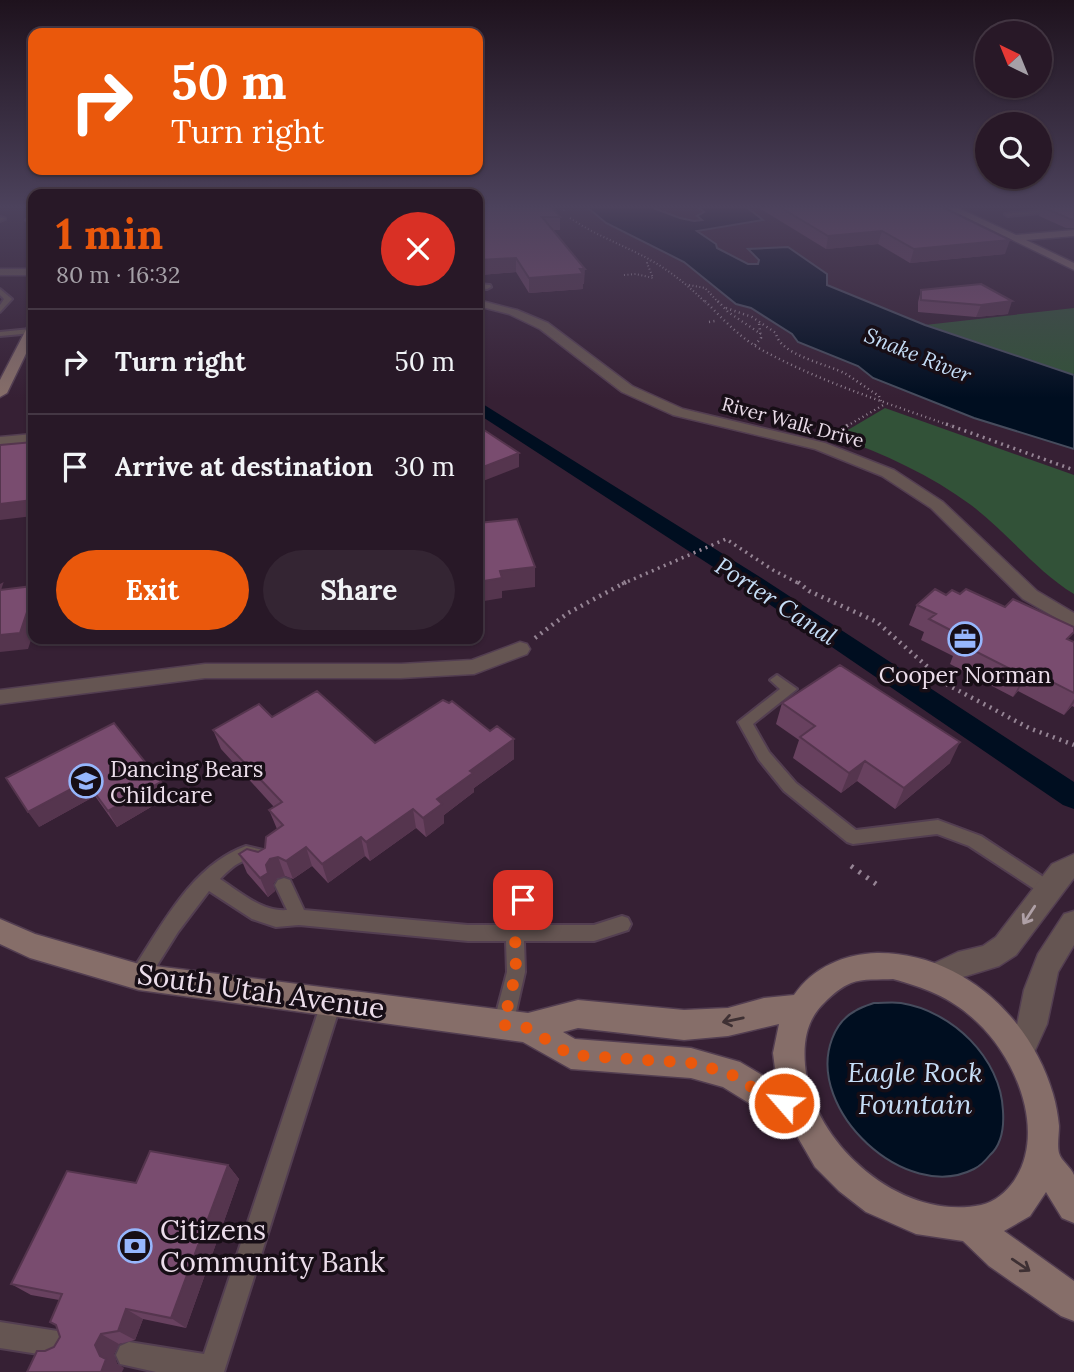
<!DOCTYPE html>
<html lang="en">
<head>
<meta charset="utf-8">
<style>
	:root { --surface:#281827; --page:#342533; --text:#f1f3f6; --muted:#a5a0a7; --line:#443744; --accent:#ea580c }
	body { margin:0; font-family:Lora,serif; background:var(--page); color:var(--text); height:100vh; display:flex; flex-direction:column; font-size:26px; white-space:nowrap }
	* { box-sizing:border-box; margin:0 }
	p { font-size:23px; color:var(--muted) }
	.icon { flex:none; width:38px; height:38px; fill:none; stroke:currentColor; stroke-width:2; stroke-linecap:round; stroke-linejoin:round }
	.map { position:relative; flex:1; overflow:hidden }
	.details { position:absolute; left:28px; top:189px; width:455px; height:455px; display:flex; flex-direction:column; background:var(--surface); border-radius:14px; box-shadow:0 2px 5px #0004,0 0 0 2px var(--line) }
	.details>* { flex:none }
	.banner { position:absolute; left:28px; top:28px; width:455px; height:147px; border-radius:14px; box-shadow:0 2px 5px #0004,0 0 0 2px var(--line); background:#ea580c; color:#fff; overflow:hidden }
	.needle { width:46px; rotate:317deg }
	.fabs { position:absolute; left:975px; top:21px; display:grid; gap:14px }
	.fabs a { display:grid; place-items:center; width:77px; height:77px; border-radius:50%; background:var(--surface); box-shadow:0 2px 5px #0004,0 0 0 2px var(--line); font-size:35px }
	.pin { position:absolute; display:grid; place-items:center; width:60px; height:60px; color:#fff; margin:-30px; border-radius:14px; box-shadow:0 4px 10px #0006 }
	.me { position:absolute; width:77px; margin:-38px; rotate:297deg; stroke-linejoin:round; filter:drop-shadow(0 0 5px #0008) }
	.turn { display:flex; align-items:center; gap:24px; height:147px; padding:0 28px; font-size:32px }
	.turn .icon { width:91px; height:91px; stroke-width:2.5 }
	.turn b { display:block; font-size:49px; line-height:60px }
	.round { display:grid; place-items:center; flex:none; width:74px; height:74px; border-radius:37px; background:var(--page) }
	.headline { display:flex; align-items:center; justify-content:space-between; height:119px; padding:0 28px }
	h1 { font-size:42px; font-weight:700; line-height:52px; color:var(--accent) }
	.button { display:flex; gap:14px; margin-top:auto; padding:14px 28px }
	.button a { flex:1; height:80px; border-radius:42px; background:var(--accent); color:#fff; font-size:28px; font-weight:700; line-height:80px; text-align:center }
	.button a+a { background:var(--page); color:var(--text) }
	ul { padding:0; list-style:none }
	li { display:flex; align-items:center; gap:21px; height:105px; padding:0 28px; border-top:2px solid var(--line) }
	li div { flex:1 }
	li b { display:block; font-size:26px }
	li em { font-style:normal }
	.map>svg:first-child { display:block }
</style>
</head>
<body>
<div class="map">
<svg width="1074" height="1372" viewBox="0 0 1074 1372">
	<rect width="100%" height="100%" fill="#362034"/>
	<!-- green -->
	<path fill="#325238" d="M1074,308V375L925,325Z
		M885,408L1074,475V594C1035,570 1008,533 971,505C930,475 885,454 836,437Z"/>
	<!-- water -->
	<path fill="#000e20" stroke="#464c5d" stroke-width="2" d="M648,206L680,218L694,221L702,220L697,216L704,212L697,206H745L763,220L697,231L716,244L717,248L748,264H758L759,260L748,249L788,247L827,274V285L925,325L1074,375V449L974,418L873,378L858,366L798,342L792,334L751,308L736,304L684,262L606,223L587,207Z
		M874,1003C883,1003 893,1002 901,1003C952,1011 1001,1058 1003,1111C1004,1126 1002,1144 990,1155C986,1160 980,1166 974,1169C906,1204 805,1110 832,1039C836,1028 844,1017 855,1011C861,1007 868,1005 874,1003Z"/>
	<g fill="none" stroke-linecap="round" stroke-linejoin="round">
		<!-- canal -->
		<path fill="#000e20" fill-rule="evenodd" d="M478,401L760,577L1074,782V809L1063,805L744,587L478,414Z"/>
		<defs>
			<path id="lane" d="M1074,206V210L1008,216L1005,214Z
				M0,217L4,218L5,219L0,221Z
				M33,217V221L26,220L27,219Z
				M478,284L490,285L491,287L487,289L478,288Z
				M0,289L12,299L0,312V305L4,299L0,295Z
				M30,329L33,330V333L0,336V332Z
				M777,675L797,689L753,724L769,752L796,783L856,830L938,820L981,836L1054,884L1057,889L1054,894L1048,897L1042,894L969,846L937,834L853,844L847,842L784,791L759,760L738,722L780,689L770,680Z
				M246,846L263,850L265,855L263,860C256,863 252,860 245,861C236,862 226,873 220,879C240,892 262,912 287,910L275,885L278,880L284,878L290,880L304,910L468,925H508L517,895L523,892L529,895L532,900L526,925H594L622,916L628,918L631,924L628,930L594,941H524L525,972L513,1025L510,1032L503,1035L496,1032L493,1025L507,972L506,941H468L299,925L276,927L252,919L209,891L178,932L146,983L139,986L132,983L130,977L132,971C162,925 192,865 246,846Z
				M332,991L339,993L342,1000L224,1372H156L120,1364L116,1355L120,1346L129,1342L204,1354L322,1000L325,993Z
				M0,1322L64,1332L73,1336L77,1345L73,1354L64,1358L0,1348Z"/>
			<path id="street" d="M0,269H33V275H0Z
				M478,300L517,310L548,323L632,386L683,409L825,443L894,470L943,502L1037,591L1074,613V628L1023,599L931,508L882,476L815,449L673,415L622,392L540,329L509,314L478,306Z
				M33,434V442L0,445V437Z
				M520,642L527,644L530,649L527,654L474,674L401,678H205L0,704V690L205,664H401L472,660Z
				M1074,854V878L1016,955L999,966L963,977L934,990L924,986L920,977L924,968L958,952L983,946L996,937L1052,864Z
				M1074,911V945L1058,972L1047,1024L1032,1057L1021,1061L1010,1057L1006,1046L1017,1025L1024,990L1038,954L1064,914Z"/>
			<path id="secondary" d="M943,206H954L1016,235L1074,230V236L1026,240L1074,263V270Z
				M29,324H33V339L7,393L0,397V380Z
				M0,919L35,934L139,964L528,1013L578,1000L684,1010L728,1008L764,998L794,995C813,967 845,954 877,953C960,952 1031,1017 1053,1094C1056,1104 1058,1116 1059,1126C1059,1134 1057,1145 1059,1153C1061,1161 1071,1167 1074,1175C1074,1188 1074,1209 1074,1223L1062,1218L1046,1192L1030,1216L1004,1231L1074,1281V1321L1061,1316L989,1266L963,1241L916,1234L866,1212L839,1191L815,1167L789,1122L757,1108L723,1087L691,1078L571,1069L523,1042L139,990L30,958L0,944ZM893,979C926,988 952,998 977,1022C1016,1058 1047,1132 1014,1181C1006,1192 995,1202 981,1205C900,1222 811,1142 805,1065C803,1040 807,1019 825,1002C833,994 841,987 851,983C863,978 880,980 893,979ZM779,1024L773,1053L777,1084L740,1062L691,1048L575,1039L563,1032L578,1028L684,1040L728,1036Z"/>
		</defs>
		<!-- lane casing -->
		<use href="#lane" stroke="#533e51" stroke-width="4"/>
		<!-- street casing -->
		<use href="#street" stroke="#533e51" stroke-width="3"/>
		<!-- secondary casing -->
		<use href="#secondary" stroke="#533e51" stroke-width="3"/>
		<!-- path-far4 -->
		<path stroke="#958494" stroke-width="2" stroke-dasharray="1 2.5" stroke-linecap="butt" d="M564,206V211
			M570,218C592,233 615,242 639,254C664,266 687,284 706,303
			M624,275L636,274L653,278L647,263L650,261
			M689,285L705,288L719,303"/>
		<!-- path-far3 -->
		<path stroke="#958494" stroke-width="2.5" stroke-dasharray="1 3.5" stroke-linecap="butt" d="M705,301C722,318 740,338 762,350C821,382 887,403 951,426
			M718,301L728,312L761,334
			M726,308L752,317L776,333C779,355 828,364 846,374C857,381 868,389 879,396L881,401
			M709,322L715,321
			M755,345L761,338L759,323
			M847,426L885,404"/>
		<!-- path-far2 -->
		<path stroke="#958494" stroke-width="3.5" stroke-dasharray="2 4.5" stroke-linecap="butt" d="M946,424L1074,470
			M835,433L850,424
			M622,584L726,539L773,570L800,584"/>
		<!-- path-far1 -->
		<path stroke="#958494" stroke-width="4.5" stroke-dasharray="2 5" stroke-linecap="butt" d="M798,582L809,591L877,622L948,685L1029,728L1074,745
			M535,638L568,613L626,582"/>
		<!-- path -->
		<path stroke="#958494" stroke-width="5" stroke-dasharray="2.5 7" stroke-linecap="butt" d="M851,866L876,884"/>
		<!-- lane -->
		<use href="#lane" fill="#655552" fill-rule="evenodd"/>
		<!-- street -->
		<use href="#street" fill="#655552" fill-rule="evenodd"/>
		<!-- secondary -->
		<use href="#secondary" fill="#866e69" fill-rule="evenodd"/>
	</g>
	<!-- wall -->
	<path fill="#68415f" d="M478,206L560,217V230H553L584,284H583V289L529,293L516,272L480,275L478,272Z
		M756,206H940L1005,254L910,263L878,244L826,249Z
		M1074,206V228H1066L1039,216L1042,207Z
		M981,284L1008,314L976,317L918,312V302L921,290Z
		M946,595L1074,642V707L1072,706L1064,715L1018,691L1013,697L950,664L953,656L921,640L924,632L909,625L917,605Z
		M782,703L950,763L895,809L857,781L841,793L793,758L799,740L776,724Z
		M272,717L375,743L490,731L514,739V759L474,788V792L444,815V823L426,837L416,828L370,861L365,856L328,883L312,866L293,879L285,876L277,878L273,884L275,891L268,897L247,873L239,854L258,852L265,848L277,829L269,810L274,807L221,749L213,730Z
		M114,723L168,797L117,827L95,796L39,827Z
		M228,1165L239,1179L186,1328L143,1319L135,1340L119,1344L114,1354L117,1364L124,1368L54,1347L60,1337L59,1300L31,1295L11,1284L136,1183Z"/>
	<!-- shaded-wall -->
	<path fill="#55354e" d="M882,231L878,244L826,249L828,236Z
		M1010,240L1005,254L910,263L914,249Z
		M516,258V272L480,275L479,260Z
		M580,269H585L584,284H583V289L529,293V278Z
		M1012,301L1008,314L976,317L981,305Z
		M519,453V467L478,483V469Z
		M33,500V516L0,520V504Z
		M535,567V587L502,591V598L478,602V582L500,571Z
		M33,594V634L28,649L0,652V635Z
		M1029,670L1018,691L1013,697L1024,676Z
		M1074,699V703L1064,715Z
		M514,739V759L474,788V792L444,815V823L426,837L423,818L437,799L470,771Z
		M960,742L950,763L895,809L904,788Z
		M865,761L857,781L841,793L849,773Z
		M86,781L95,796L39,827L28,812Z
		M161,782L168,797L117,827L108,811Z
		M413,809L416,828L370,861L366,842Z
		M361,837L365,856L328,883L322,864Z
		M306,847L312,866L293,879L286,861Z
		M278,857L285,876L277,878L273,884L275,891L268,897L260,878L266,865L270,859Z
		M228,1165L239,1179L186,1328L171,1318Z
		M126,1309L143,1319L135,1340L118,1331Z
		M101,1334L119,1344L114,1354L117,1364L124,1368L122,1372H101L100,1356L95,1345Z"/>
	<!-- building -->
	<path fill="#794c6f" stroke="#55354e" stroke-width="2" d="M478,206H551L560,217H542L585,269H580L583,274L529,278L516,258L479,260L478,259Z
		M778,206H940L1010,240L914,249L882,231L828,236Z
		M1053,206H1074V219H1070L1042,207Z
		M981,284L1012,301L981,305L921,300V290Z
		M478,426L519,453L478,469Z
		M33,442V500L0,504V445Z
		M517,519L535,567L500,571L502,578L478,582V523Z
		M2,584L0,590L33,586V594L20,633L0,635V585Z
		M935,589L946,595L952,590L960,594L966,589L1005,607L1013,599L1074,627V632L1067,639L1074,642V693L1029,670L1024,676L959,643L966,638L929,619L936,614L917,605Z
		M840,665L960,742L904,788L865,761L849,773L800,737L815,726L782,703Z
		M317,691L375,743L443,700L449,703L452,701L490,731L497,726L514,739L470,771L473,773L437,799L442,804L423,818L413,809L366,842L361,837L322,864L306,847L286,861L278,857L270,859L266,865L268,873L260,878L239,854L247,849L258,852L265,848L266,837L283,825L269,810L282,802L213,730L259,704L272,717Z
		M114,723L161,782L108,811L86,781L28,812L6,778Z
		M150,1151L228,1165L171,1318L126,1309L118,1331L101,1334L95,1345L100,1356L106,1359L101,1372H27L37,1351H45L54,1347L60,1337L56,1325L50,1322L62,1294L11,1284L67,1171L136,1183Z"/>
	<!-- one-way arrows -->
	<defs><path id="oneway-shaft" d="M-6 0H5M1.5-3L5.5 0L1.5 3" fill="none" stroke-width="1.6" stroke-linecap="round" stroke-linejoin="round" transform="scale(1.75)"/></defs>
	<use stroke="#afa0a6" href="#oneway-shaft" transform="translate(1029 915) rotate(123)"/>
	<g stroke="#3e3033">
		<use href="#oneway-shaft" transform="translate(733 1020) rotate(168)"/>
		<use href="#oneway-shaft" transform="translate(1021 1265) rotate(34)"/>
	</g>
	<!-- sky -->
	<linearGradient id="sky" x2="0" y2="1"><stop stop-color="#1e121d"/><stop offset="0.52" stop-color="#4c425c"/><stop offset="1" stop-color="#4c425c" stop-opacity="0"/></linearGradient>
	<rect width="1074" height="398" fill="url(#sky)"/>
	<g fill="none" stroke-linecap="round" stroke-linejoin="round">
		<!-- route -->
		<path stroke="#ea580c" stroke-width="12" stroke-dasharray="0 21.6" d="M523,900L515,933L516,972L503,1025L528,1028L571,1055L691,1063L729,1073L768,1097L784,1103"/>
	</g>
	<!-- icons -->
	<defs>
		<symbol id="office-ring" viewBox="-11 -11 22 22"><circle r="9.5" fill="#170e16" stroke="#96b6fd" stroke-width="1.5"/><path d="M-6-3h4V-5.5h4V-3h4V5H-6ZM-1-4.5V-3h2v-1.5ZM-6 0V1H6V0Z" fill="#96b6fd"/></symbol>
		<symbol id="school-ring" viewBox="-11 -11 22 22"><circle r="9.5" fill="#170e16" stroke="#96b6fd" stroke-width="1.5"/><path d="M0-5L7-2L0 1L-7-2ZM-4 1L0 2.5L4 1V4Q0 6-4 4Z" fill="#96b6fd"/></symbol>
		<symbol id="bank-ring" viewBox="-11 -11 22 22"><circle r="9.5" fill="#170e16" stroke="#96b6fd" stroke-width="1.5"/><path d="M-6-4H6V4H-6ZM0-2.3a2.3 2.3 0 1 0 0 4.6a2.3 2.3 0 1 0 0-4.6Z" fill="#96b6fd"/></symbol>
	</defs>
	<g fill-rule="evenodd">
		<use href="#office-ring" x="946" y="620" width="38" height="38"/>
		<use href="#school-ring" x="67" y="762" width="38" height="38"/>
		<use href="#bank-ring" x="116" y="1227" width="38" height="38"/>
	</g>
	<g text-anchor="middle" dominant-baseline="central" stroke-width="7" stroke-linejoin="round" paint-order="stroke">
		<!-- far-street labels -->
		<g font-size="19" fill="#ebddea" stroke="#170e16">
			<text transform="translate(793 422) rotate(15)">River Walk Drive</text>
		</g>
		<!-- far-water labels -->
		<g font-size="21" font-style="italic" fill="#c5ddf6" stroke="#170e16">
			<text transform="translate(918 355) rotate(22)">Snake River</text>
		</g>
		<!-- poi labels -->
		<g font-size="23" fill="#ebddea" stroke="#170e16">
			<text x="965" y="674">Cooper Norman</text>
			<text x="110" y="768" text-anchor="start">Dancing Bears<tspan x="110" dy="26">Childcare</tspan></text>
		</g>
		<!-- water labels -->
		<g font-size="24" font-style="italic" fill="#c5ddf6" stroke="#170e16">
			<text transform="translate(776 601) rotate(33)">Porter Canal</text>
		</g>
		<!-- near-street labels -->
		<g font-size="28" fill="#ebddea" stroke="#170e16">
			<text transform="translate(261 991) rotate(8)">South Utah Avenue</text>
		</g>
		<!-- near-water labels -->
		<g font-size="28" font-style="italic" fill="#c5ddf6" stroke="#170e16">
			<text x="915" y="1072">Eagle Rock<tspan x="915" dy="32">Fountain</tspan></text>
		</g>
		<!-- near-poi labels -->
		<g font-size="28" fill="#ebddea" stroke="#170e16" text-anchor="start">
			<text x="160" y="1230">Citizens<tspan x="160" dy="32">Community Bank</tspan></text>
		</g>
	</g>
</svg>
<div class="fabs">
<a><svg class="needle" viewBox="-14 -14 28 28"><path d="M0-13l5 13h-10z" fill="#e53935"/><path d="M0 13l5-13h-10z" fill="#a5a0a7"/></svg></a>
<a><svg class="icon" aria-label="search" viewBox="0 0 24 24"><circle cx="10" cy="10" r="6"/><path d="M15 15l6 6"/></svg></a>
</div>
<div class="pin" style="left:523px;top:900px;background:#d93025"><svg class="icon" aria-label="arrive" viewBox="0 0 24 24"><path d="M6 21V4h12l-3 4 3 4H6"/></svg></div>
<svg class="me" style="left:784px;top:1103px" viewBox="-20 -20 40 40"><circle r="17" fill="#ea580c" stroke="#fff" stroke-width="3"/><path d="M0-11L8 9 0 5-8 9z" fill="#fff"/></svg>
<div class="banner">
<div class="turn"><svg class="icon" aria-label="right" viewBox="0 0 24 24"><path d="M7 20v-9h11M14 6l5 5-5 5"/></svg><div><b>50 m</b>Turn right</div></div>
</div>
<section class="details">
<div class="headline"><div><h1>1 min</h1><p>80 m · 16:32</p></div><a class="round" style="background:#d93025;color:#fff"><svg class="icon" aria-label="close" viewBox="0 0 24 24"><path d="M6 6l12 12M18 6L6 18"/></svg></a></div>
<ul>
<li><svg class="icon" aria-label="right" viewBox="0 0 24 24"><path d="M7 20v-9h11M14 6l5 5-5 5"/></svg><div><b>Turn right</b></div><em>50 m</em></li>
<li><svg class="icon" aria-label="arrive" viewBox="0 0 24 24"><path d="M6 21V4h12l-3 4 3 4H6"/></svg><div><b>Arrive at destination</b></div><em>30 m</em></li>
</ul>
<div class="button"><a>Exit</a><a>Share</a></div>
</section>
</div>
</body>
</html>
